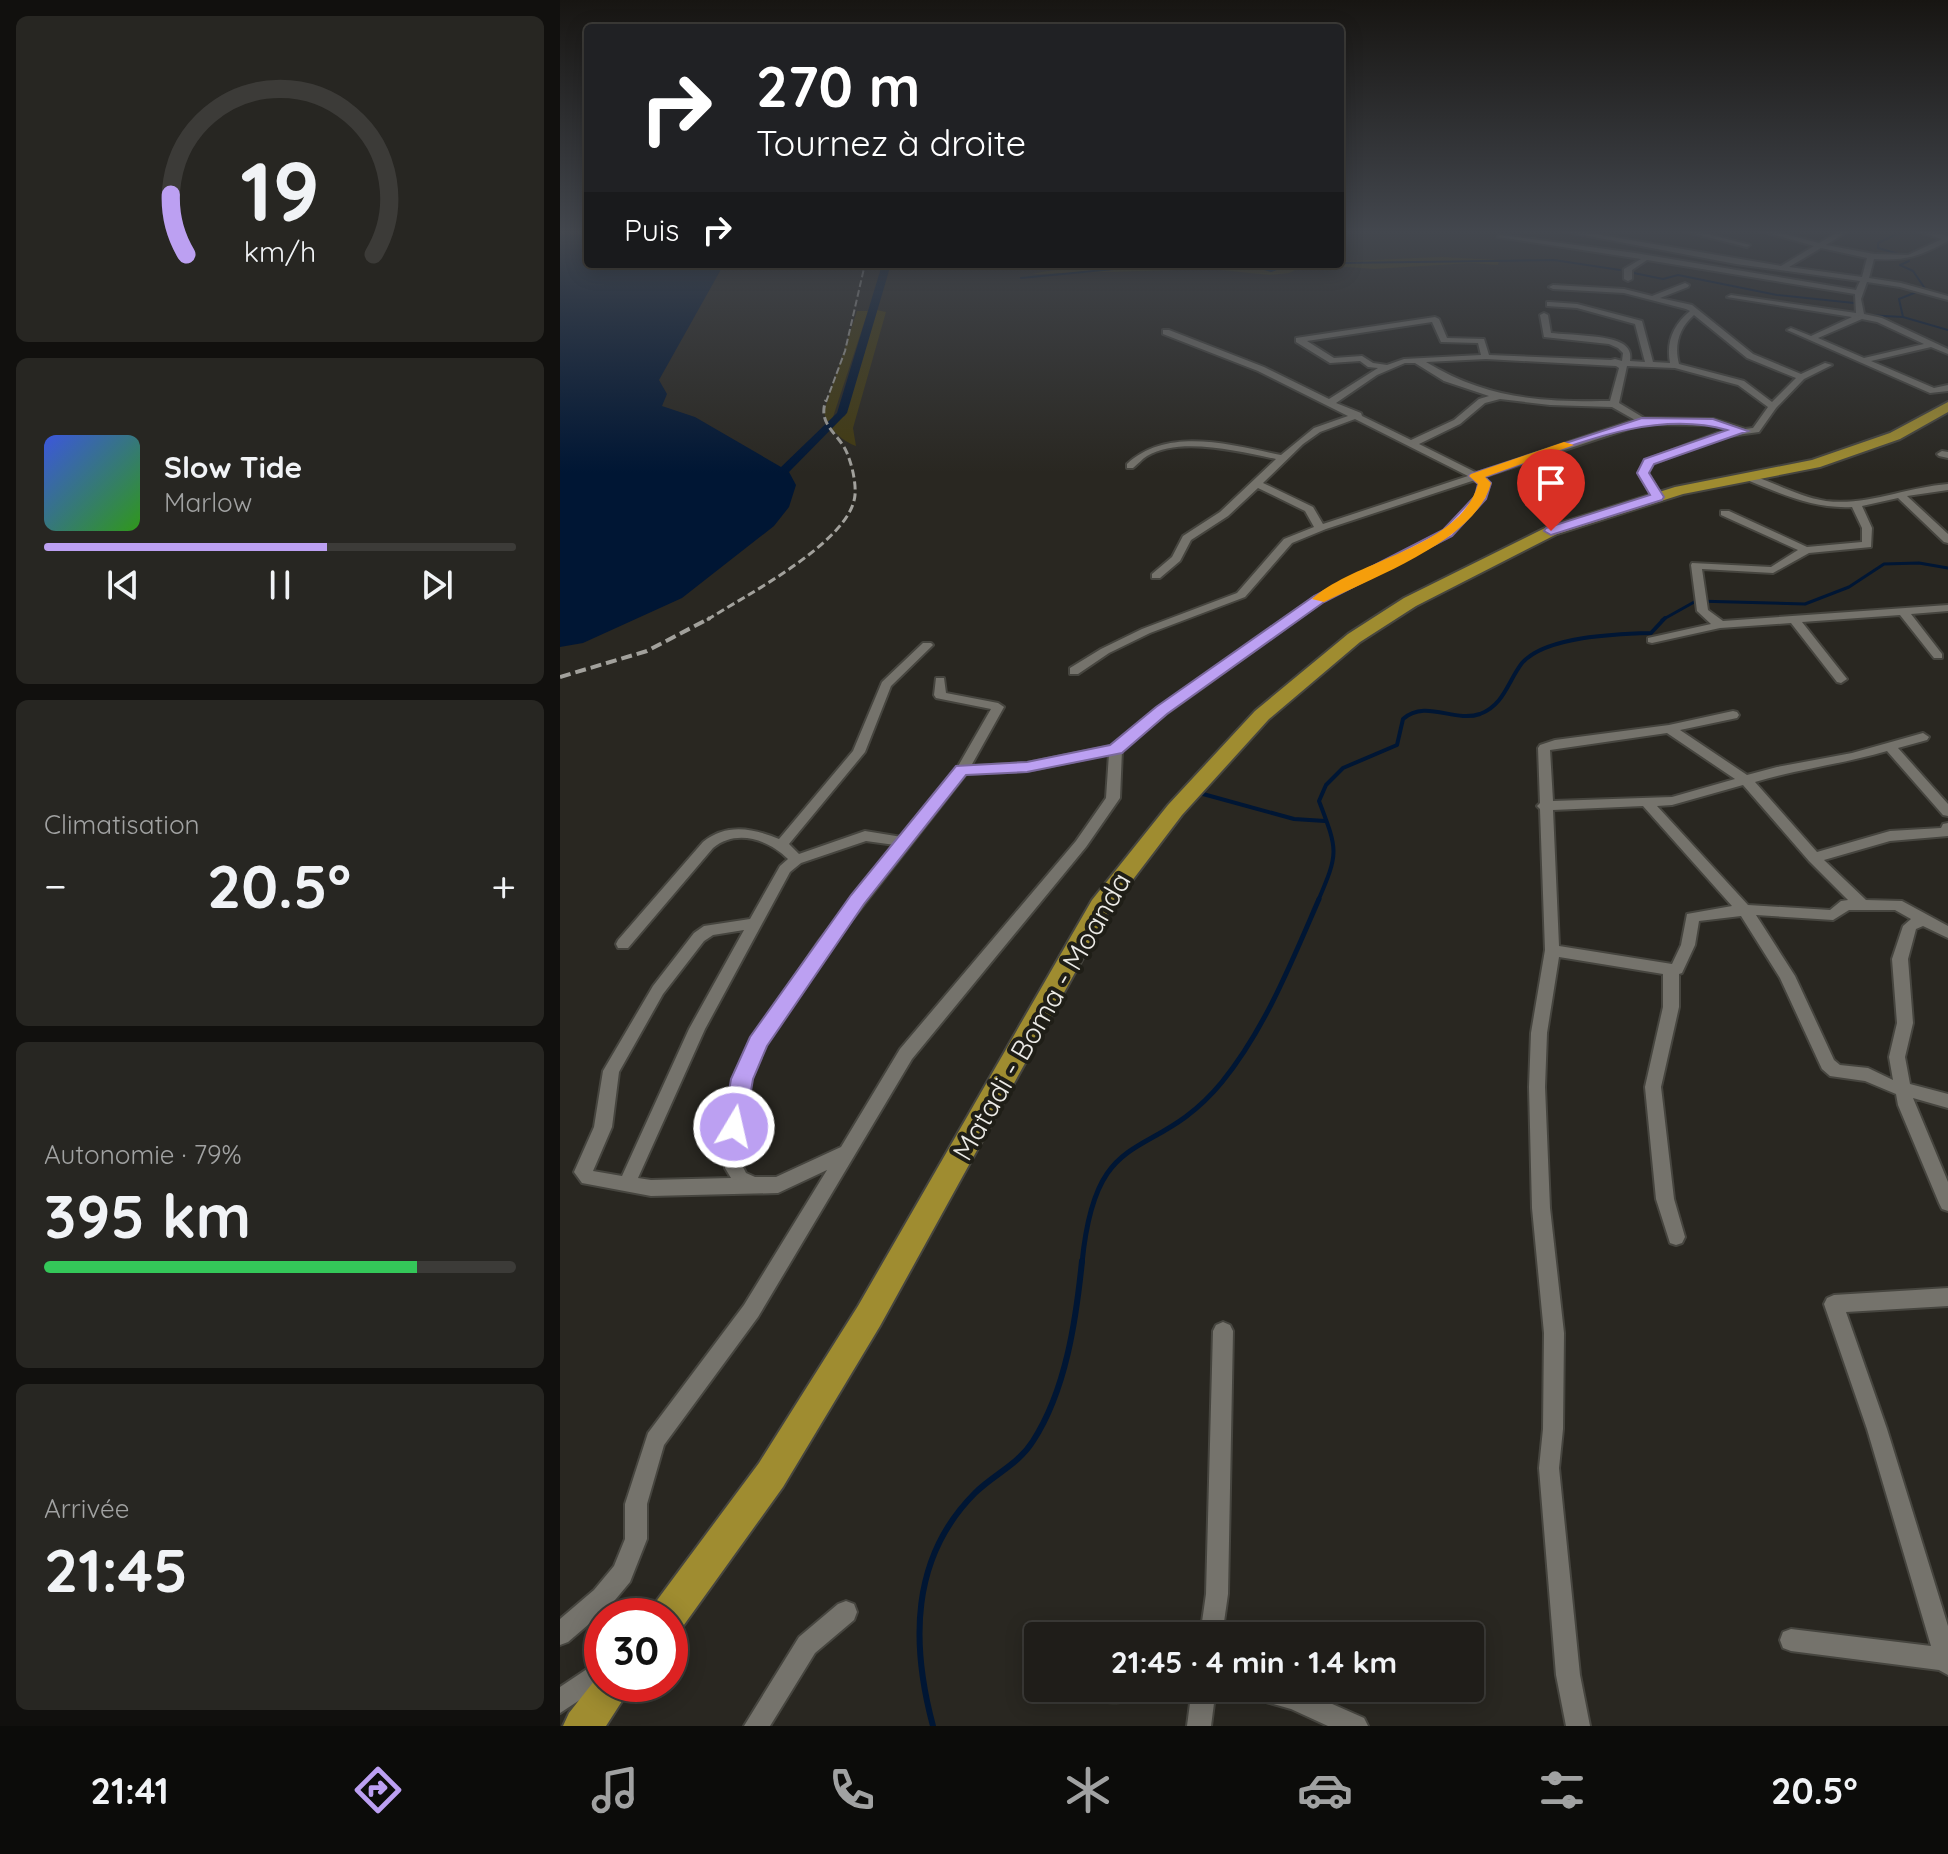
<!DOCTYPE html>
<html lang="fr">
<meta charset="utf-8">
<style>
:root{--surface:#1f1d19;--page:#272622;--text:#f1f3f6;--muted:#a1a2a2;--line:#3c3b38;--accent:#bca0f2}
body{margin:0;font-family:Quicksand,sans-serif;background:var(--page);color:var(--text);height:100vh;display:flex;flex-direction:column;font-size:30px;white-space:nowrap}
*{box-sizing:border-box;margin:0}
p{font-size:26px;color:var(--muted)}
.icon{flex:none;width:44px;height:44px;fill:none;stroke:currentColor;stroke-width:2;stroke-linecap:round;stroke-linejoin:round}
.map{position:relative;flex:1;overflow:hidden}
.details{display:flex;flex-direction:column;gap:16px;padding:16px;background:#11100e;width:560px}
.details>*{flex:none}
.top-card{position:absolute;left:24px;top:24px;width:760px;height:244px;border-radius:8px;box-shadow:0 4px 20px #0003,0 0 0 2px var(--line);background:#202124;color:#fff;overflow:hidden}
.speed{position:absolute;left:24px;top:1598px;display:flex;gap:16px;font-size:40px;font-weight:700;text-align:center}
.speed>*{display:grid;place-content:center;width:104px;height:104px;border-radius:50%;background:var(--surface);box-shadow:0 4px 20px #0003,0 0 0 2px var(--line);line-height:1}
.speed .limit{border:12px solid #d22;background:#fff;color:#111}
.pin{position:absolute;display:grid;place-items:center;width:68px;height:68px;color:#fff;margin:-82px -34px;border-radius:50% 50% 50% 0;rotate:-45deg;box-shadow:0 0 8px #0007}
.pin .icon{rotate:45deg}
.me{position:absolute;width:88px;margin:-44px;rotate:9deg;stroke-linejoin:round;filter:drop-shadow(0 0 6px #0008)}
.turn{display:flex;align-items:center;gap:28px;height:168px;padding:0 40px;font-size:36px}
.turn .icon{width:104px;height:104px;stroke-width:2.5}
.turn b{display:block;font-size:56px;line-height:68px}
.then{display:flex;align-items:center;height:76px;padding:0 40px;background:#0003;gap:16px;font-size:30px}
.big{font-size:60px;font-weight:700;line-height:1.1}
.details .widget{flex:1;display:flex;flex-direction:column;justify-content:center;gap:12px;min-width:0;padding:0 28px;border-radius:12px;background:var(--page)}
.details .dial{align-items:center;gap:0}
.dial svg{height:208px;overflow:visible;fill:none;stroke:var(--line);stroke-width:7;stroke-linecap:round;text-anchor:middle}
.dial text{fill:var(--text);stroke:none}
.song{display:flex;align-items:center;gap:24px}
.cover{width:96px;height:96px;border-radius:12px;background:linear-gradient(135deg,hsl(230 70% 55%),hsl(110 70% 35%))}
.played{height:8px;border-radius:4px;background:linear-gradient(90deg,var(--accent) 60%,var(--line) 60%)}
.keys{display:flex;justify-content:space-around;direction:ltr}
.heat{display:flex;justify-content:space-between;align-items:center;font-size:44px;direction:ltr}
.charge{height:12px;border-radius:6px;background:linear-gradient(90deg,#34c759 79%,var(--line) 0)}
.trip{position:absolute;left:464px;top:1622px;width:460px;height:80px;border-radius:8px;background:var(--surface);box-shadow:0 4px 20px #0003,0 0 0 2px var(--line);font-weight:700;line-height:80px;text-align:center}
.menu{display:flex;height:128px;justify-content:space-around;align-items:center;background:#0c0c0a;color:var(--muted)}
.menu .icon{width:56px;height:56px}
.menu .on{color:var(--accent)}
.menu b{font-size:36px;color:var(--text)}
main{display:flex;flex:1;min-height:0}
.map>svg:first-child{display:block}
.green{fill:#423a10}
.water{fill:#001634}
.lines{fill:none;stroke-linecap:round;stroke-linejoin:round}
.stream-far4{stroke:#001634;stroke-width:2}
.stream-far3{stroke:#001634;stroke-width:3}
.stream-far2{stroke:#001634;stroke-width:4}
.stream-far1{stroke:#001634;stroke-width:5}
.stream{stroke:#001634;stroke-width:6}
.minor-casing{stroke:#46453f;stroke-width:4}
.highway-casing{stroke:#46453f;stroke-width:4}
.minor{fill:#75736c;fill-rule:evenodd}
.highway{fill:#9f8c30;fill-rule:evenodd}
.rail-far2{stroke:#a2a19c;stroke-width:2;stroke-dasharray:7 3;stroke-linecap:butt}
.rail-far1{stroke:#a2a19c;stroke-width:3;stroke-dasharray:8 4;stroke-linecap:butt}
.rail{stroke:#a2a19c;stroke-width:4;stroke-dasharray:11 5;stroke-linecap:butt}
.route{fill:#bca0f2;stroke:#7a689d;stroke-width:2}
.slow{fill:#f59e0b}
.labels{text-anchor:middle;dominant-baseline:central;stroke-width:8;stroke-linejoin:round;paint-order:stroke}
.street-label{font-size:28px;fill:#ecebe7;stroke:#1f1e17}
</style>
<main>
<section class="details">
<div class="widget dial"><svg viewBox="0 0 100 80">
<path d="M14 69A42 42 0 1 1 86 69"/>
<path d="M14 69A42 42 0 0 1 8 46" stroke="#bca0f2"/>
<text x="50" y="56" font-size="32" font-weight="700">19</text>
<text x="50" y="72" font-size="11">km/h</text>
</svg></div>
<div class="widget">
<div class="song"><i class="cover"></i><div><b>Slow Tide</b><p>Marlow</p></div></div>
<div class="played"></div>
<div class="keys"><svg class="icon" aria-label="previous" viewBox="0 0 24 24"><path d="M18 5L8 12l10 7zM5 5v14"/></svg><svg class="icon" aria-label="pause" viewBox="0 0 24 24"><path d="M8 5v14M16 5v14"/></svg><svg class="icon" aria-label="next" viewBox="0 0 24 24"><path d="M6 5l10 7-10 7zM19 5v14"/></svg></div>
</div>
<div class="widget"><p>Climatisation</p>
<div class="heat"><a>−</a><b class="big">20.5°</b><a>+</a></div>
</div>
<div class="widget"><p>Autonomie · 79%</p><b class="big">395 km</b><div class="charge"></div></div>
<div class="widget"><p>Arrivée</p><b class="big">21:45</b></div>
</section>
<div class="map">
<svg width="1388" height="1726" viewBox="0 0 1388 1726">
<rect width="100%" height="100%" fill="#292721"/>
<g class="green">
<path d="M881 257 939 260 938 265 911 263 814 269 747 264 729 273 709 275 653 269 472 274C507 266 541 269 577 268 623 266 666 262 713 268L719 264Z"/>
<path d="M317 310 326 312 293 428 296 446C282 441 266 427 264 411L297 311H308L272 420 285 416Z"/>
</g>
<path class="water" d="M0 231H28V264H164L99 380 107 394 102 406 135 417 221 467 277 413 321 268 323 264H331L287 413 229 472 236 485 229 507 214 526 122 598 23 643 0 647Z"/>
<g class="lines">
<g class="stream-far4">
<path d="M1342 255 1318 248V243L1343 231"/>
<path d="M1349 261 1340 265 1353 271 1366 290"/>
<path d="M780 263 994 260 1060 270"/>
<path d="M621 264H676"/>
<path d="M688 264 711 271 730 264"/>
<path d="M1069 272 1103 279 1118 275 1217 295 1294 303"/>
<path d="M461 278 606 264"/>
<path d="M1359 291 1339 299 1343 317 1388 330"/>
<path d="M1301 310 1306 315 1343 317"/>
</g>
<path class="stream-far3" d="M1102 620 1136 601 1245 604 1289 587 1324 564 1359 563 1388 568"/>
<g class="stream-far2">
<path d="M643 794 734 819 765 821"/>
<path d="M758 901C779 852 778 851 759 801L766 785 783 768 837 745 843 719C866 699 894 723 920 714 944 705 948 681 962 663 986 636 1057 634 1091 633L1105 618"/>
</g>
<path class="stream-far1" d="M522 1263C536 1119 593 1166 662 1082 705 1029 732 961 759 899"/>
<path class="stream" d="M373 1726C351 1644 350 1558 415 1493 434 1474 458 1465 473 1441 506 1390 516 1320 522 1261"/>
<defs>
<g id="minor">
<path d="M1002 231H1018L1221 266 1254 246 1201 231H1213L1259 243 1280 231H1288L1266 245 1314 254 1348 255 1382 239 1357 231H1369L1388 236V241C1360 256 1347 261 1314 259L1309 278 1341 283 1388 296V300L1340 287 1307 282 1301 299 1304 314 1322 318 1388 349V354L1371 347 1311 361 1374 388 1388 385V391L1370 393 1227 330 1231 328 1251 336 1292 317 1167 297 1171 295 1296 313 1295 294 1087 260 1072 270V279L1068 281 1064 279V269L1081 259 938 237 941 235 1075 253 1296 290 1300 281 1176 264ZM1261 248 1307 258 1302 277 1229 267ZM1302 319 1317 322 1364 344 1304 358 1258 338Z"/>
<path d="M1123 231H1136L1190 245 1187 247Z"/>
<path d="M338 264H346L341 267Z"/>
<path d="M1125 283 1129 285 1128 287 1100 298 1132 305 1193 354 1241 374 1265 363 1272 365 1244 379 1216 408 1199 432 1162 437 1093 464 1088 473 1102 497 1100 499H1094L1078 473 1086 460 1157 433 1172 431 1152 425 1083 424 923 477 930 483 924 499 892 535 763 601 606 714 562 750 560 798 526 847 352 1059 198 1317 104 1445 87 1504V1539L70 1582 50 1606 8 1642 0 1645V1619L34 1590 54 1566 65 1539V1504L88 1433 184 1305 267 1170 218 1193 91 1196 22 1183 14 1172 34 1127 43 1071 93 986 134 933 144 926 190 919 220 866 228 859C208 839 176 829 153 848L68 948H58L56 944 58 940 143 842C166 823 193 828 219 839L293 751 322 682 363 643H371L373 645 331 686 305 752 229 844 239 854 305 831 342 837 397 768 431 709 376 698 374 695 376 678H384L386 693 438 703 444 707 411 766 467 763 552 746 598 708 755 597 884 531 916 497 920 484 915 480 766 529 732 543 685 597 590 633 549 653 518 674H510V668L541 649 582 629 677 593 724 539 754 527 745 511 698 488 668 516 631 540 620 561 600 578H592V574L612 557 623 536 660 512 716 459C680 452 621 436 587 456 582 459 578 464 573 468H567V464C608 426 671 445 721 455L754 428 788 416 698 371 603 334V330H609L704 367 769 399 818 368 808 367 800 361 770 363 736 342V338L875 317 879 319 887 338 924 339 929 355 1051 360 1055 359 1062 361 1063 353 1058 348 1049 344 984 337 980 315 984 313 988 315 991 333C1009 335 1049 335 1063 344 1070 349 1071 354 1070 361L1085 362 1075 324 1017 308 987 306V302H990L1017 304 1082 321 1093 362 1110 363C1106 342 1113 325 1130 311L1126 309 1064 293 993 289 989 287 993 285 1064 289 1092 296ZM1134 315 1187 358 1236 378 1212 402 1184 381 1119 364C1114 345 1119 328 1134 315ZM872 322 881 342 918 343 921 355 844 359 827 365 813 363 802 356 774 358 747 341ZM926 359 1056 366 1059 368 1050 401C981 402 927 399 866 362ZM845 363H855L884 381 929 396 919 399 894 420 851 440 802 416 801 413 776 403 817 375ZM1067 366 1115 368 1178 385 1208 407 1193 428 1185 429 1153 419 1084 418 1059 403ZM940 399 990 405 1052 407 1075 420 917 473 859 444 900 424 925 403ZM795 419 908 476 763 524 753 507 703 483 743 444 760 432ZM549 754 546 798 516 841 340 1049 281 1147 216 1177H195L186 1173 183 1167V1127L190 1079 205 1045 269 949 406 774 467 771ZM306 841 335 845 259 941 190 1042 174 1079 165 1127V1168L171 1178 91 1180 78 1178 145 1029 230 872 241 863ZM184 930 129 1029 62 1176 33 1171 52 1127 59 1072 103 994 144 941 153 935Z"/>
<path d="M1382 451 1388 452V458L1379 456 1377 454Z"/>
<path d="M1190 475C1216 483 1239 497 1266 501 1307 506 1347 487 1388 484V490L1347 496 1388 534V543L1384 542 1338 498 1302 506 1312 528 1311 547 1249 553 1213 573 1142 569 1148 610 1163 621 1388 605V611L1351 614 1382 654V658H1374L1340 615 1242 622 1287 679 1281 683 1277 682 1231 623 1160 628 1092 643 1088 642V638L1151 624 1137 611 1131 565 1132 563 1211 567 1238 550 1161 515V511H1169L1247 547 1302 542V528L1292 507C1254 509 1221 494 1187 480L1185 478Z"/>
<path d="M1173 711 1177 712 1179 715 1177 718 1120 730 1187 775 1217 767 1292 753 1363 733 1369 737 1367 740 1338 748 1388 804V816L1383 815 1327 751C1283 764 1238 769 1195 782L1257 852 1330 831 1381 828 1383 824 1388 823V836L1330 841 1264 860 1306 900 1342 901 1388 926V938L1363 926 1356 929 1348 959 1353 1023 1345 1057 1350 1084 1388 1094V1108L1353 1098 1388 1182V1211L1382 1209 1379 1203 1338 1105 1336 1094 1305 1081 1270 1076 1262 1069 1220 978 1181 916 1139 921 1135 945 1122 973 1119 974V1007L1101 1087 1114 1199 1125 1237 1122 1243 1116 1245 1110 1243 1096 1199 1085 1087 1103 1007V974L999 957 987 1033 985 1087 990 1208 1004 1333 1003 1429 999 1468 1020 1675 1030 1726H1006L996 1675 979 1468 983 1429 984 1333 972 1208 969 1087 971 1033 985 950 980 809 977 806 980 803 978 748 980 745 995 740 1109 725ZM1107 733 1175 779 1112 797 993 801 990 750ZM1183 785 1249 861 1288 900 1281 901 1270 910 1188 905 1097 806 1112 805ZM1083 806 1172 906 1127 914 1121 945 1112 964 999 946 993 810ZM1289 910H1335L1351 919 1343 926 1332 959 1337 1023 1329 1057 1333 1080 1308 1068 1280 1065 1274 1060 1235 976 1196 915 1273 920Z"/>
<path d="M1388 1288V1306L1286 1312 1327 1429 1388 1626V1675L1379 1670 1231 1651 1223 1648 1220 1640 1223 1632 1231 1629 1371 1646 1307 1429 1264 1304 1267 1298 1274 1295Z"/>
<path d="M663 1322 670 1325 673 1331 668 1594 662 1636H640L646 1594 653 1331 656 1325Z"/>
<path d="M286 1601 294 1604 297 1612 294 1620 255 1653 210 1726H184L239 1637 278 1604Z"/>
<path d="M42 1659 44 1684 0 1713V1687Z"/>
<path d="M532 1688H590L586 1696C572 1702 548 1705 534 1699L530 1691Z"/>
<path d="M632 1688H656L651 1726H627Z"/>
<path d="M681 1688H736L804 1718 808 1726H768L731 1709 685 1696Z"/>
</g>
<g id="highway">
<path d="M1388 402V412L1340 439 1260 467 1123 494 997 534 856 606 800 642 709 719 622 815 549 911 320 1326 223 1487 121 1629 110 1633V1616H90L95 1603 199 1463 298 1306 532 900 608 805 695 711 788 634 844 598 985 528 1115 487 1252 460 1330 433Z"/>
<path d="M42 1671V1684H73L46 1726H3L9 1713Z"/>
</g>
</defs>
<use href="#minor" class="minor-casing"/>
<use href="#highway" class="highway-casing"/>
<use href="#minor" class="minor"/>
<use href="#highway" class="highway"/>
<path class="rail-far2" d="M266 402 285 351 305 264"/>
<path class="rail-far1" d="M147 620C184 596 291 542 295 495 296 482 292 465 287 453 278 432 257 425 266 400"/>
<path class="rail" d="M0 677 87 651 150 618"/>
</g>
<linearGradient id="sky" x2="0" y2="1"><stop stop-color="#171512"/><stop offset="0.49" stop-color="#43474e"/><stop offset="1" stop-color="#43474e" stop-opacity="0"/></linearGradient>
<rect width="1388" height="473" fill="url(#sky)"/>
<path class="route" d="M1082 418 1153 419 1188 431 1094 464 1089 473 1104 497 1102 500 991 535 984 531 986 528 1090 495 1077 473 1084 459 1167 430C1087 407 1000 452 925 477L931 483 926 499 892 536 764 602 607 714 562 753 467 772 406 775 304 904 207 1046 193 1079 185 1127 181 1134H166L163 1127 171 1079 190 1037 291 895 396 766 467 762 550 745 596 707 754 596 883 530 915 496 918 484 909 476 911 474Z"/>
<path class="slow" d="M1004 442 1014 445 925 477 931 483C917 540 813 577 764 602L752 599C794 560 901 548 918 484L909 476 911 474Z"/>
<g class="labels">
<g class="street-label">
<text transform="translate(481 1016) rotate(-60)">Matadi - Boma - Moanda</text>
</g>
</g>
</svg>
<div class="speed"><div class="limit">30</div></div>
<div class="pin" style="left:991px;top:531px;background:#d93025"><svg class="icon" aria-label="arrive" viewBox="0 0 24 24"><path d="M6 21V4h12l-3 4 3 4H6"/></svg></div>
<svg class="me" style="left:174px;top:1127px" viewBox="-20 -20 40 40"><circle r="17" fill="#bca0f2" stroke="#fff" stroke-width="3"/><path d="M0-11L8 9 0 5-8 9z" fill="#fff"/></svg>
<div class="trip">21:45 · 4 min · 1.4 km</div>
<div class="top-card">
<div class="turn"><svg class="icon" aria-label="right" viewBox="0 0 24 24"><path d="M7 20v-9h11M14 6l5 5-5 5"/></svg><div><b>270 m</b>Tournez à droite</div></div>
<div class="then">Puis<svg class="icon" aria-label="right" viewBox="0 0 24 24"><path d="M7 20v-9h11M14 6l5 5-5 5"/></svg></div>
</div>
</div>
</main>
<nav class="menu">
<b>21:41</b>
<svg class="icon on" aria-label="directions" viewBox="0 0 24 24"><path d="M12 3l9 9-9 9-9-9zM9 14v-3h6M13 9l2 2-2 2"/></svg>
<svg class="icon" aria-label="music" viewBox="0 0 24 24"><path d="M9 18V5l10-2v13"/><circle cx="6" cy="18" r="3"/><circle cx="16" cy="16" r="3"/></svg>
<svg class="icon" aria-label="phone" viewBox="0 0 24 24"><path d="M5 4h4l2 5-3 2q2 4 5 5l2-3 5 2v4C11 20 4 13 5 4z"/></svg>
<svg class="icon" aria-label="climate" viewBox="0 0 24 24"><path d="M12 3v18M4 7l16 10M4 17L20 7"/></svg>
<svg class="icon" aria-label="car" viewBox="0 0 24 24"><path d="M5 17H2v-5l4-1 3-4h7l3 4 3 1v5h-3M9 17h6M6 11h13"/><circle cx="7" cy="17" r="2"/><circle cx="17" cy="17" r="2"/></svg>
<svg class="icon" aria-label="filters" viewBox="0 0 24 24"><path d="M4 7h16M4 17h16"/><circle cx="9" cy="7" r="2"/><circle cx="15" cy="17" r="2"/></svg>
<b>20.5°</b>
</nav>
